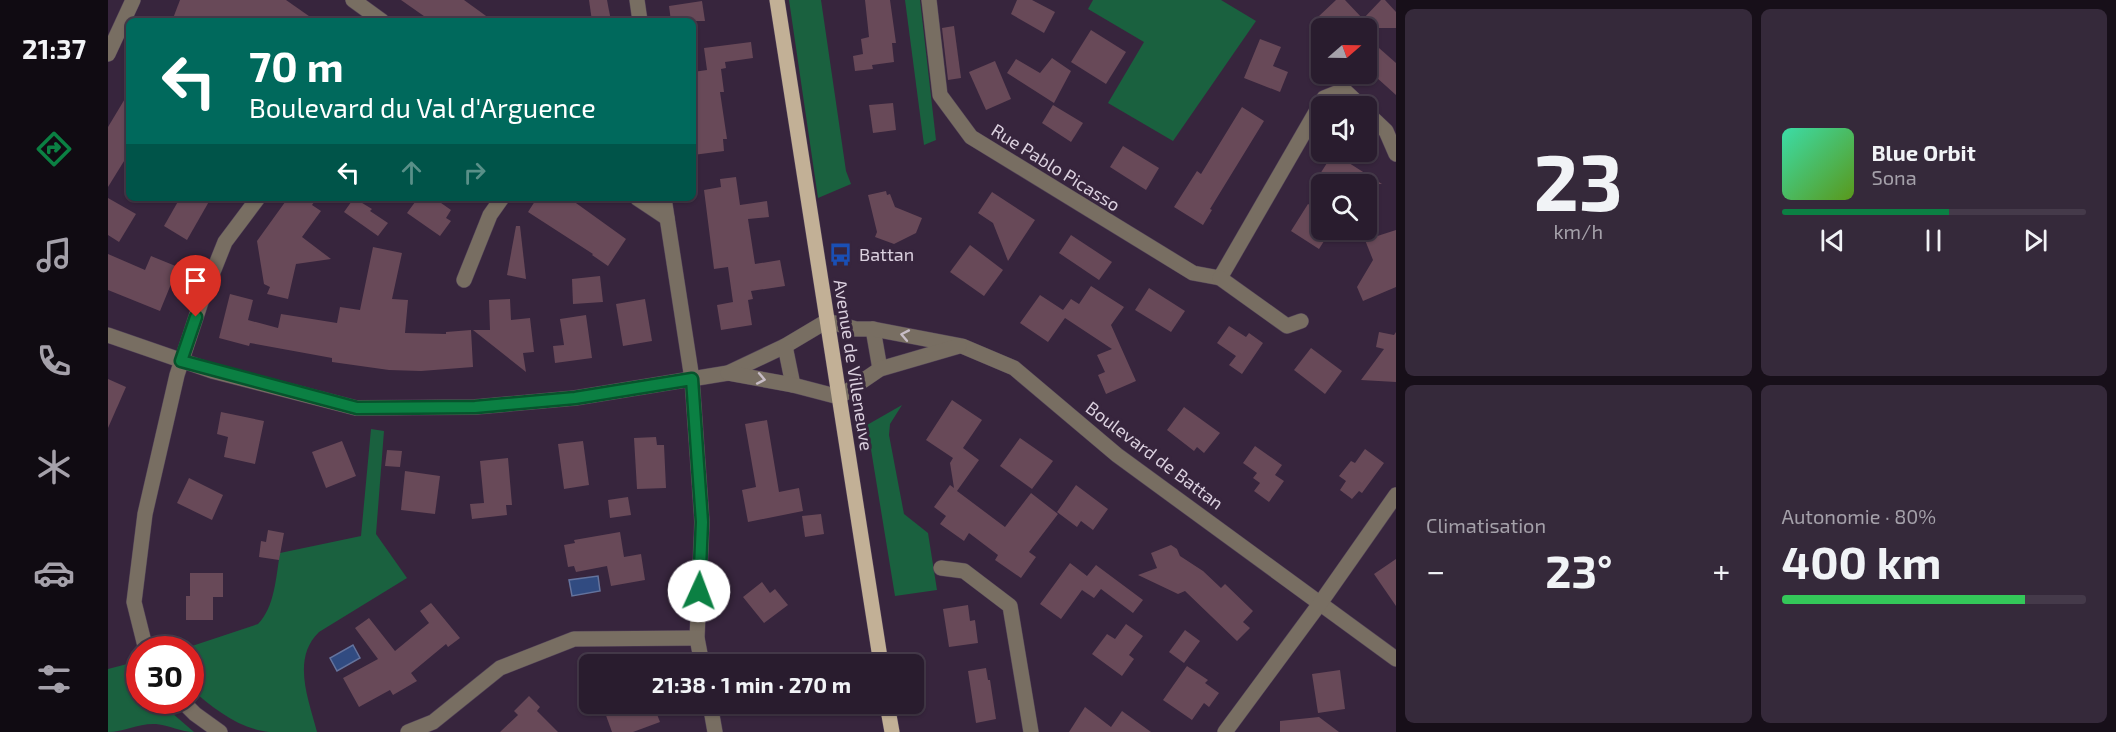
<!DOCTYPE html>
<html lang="fr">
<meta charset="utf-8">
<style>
:root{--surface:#291c2e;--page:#35293a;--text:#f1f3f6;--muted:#a5a1aa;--line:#453a4a;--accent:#0b8043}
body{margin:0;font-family:"Exo 2",sans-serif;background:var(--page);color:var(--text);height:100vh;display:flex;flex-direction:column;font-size:22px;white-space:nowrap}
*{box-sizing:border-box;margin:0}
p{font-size:20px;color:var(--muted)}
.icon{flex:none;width:33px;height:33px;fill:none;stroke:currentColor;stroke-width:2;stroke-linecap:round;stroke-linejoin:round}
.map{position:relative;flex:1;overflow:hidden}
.details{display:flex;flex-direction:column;gap:9px;padding:9px;background:#170f19;width:720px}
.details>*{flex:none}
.hud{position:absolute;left:18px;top:18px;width:570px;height:183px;border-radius:9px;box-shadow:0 2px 4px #0004,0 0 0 2px var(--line);background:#00695c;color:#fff;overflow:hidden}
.needle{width:39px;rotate:70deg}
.fabs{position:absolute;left:1203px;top:18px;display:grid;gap:12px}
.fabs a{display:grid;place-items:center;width:66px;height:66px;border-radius:9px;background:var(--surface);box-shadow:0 2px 4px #0004,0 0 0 2px var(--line);font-size:30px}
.speed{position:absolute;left:18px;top:636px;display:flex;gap:12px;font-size:30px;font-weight:700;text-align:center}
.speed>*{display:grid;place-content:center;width:78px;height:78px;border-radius:50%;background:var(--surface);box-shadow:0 2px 4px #0004,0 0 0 2px var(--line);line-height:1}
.speed .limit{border:9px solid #d22;background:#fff;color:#111}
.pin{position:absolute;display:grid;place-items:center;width:51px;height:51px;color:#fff;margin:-62px -26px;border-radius:50% 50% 50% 0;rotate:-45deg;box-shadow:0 0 6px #0007}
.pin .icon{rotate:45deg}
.me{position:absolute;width:66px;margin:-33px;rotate:2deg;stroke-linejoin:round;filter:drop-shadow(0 0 4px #0008)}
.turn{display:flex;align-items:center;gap:21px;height:126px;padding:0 24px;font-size:27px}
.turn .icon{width:78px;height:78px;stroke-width:2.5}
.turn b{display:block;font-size:42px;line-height:51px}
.lanes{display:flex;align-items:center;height:57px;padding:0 24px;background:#0003;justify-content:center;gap:30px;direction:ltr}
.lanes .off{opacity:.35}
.big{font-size:45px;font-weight:700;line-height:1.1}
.details .card{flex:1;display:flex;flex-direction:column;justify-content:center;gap:9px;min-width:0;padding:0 21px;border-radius:9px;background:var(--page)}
.details .dial{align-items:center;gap:0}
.dial b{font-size:78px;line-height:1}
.song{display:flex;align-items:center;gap:18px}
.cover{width:72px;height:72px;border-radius:9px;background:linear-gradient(135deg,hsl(160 70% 55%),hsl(90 70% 35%))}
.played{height:6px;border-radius:3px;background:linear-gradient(90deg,var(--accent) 55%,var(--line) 55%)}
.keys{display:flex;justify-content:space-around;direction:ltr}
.heat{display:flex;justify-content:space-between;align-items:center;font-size:33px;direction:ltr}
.charge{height:9px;border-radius:4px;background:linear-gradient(90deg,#34c759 80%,var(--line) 0)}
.details .tiles{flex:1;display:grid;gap:9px;grid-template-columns:repeat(2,1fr)}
.trip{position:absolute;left:471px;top:654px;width:345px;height:60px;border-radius:9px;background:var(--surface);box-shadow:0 2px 4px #0004,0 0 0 2px var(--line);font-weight:700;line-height:60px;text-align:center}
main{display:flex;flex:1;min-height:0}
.tabs{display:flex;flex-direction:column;width:108px;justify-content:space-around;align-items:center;background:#100b12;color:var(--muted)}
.tabs .icon{width:42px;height:42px}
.tabs .current{color:var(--accent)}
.tabs b{font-size:27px;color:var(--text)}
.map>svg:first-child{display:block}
.green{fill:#1a613f}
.water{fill:#314b81;stroke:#64739d;stroke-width:1.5}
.building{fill:#684958}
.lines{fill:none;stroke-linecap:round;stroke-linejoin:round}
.minor-casing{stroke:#514057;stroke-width:16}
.major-casing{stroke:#514057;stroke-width:16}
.minor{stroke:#786e62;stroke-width:15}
.major{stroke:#c2b096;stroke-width:15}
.oneway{stroke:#c7bcc6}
.route-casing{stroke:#07532c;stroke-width:15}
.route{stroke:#0b8043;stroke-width:10}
.labels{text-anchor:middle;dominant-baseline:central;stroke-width:6;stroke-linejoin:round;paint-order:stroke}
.street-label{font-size:18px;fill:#dbd0df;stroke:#37253d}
.poi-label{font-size:18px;fill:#dbd0df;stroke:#37253d;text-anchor:start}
</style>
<main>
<nav class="tabs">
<b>21:37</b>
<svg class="icon current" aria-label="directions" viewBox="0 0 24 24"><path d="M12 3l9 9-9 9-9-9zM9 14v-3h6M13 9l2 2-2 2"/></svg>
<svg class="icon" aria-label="music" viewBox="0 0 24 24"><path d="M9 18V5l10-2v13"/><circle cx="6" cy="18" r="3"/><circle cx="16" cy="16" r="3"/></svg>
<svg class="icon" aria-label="phone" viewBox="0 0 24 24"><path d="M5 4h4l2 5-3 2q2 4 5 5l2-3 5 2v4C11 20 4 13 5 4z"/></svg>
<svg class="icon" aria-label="climate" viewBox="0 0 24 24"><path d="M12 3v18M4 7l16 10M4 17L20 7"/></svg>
<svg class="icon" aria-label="car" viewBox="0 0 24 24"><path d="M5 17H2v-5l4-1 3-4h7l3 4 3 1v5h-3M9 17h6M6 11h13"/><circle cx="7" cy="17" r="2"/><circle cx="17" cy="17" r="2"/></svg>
<svg class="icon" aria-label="filters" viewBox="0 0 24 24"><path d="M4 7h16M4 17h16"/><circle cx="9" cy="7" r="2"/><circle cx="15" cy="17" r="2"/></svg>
</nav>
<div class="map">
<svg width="1288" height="732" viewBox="0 0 1288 732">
<rect width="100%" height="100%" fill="#37253d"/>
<g class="green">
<path d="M681 0H713L738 171 743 184 710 198Z"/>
<path d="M797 0H812L828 140 816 145Z"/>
<path d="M985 0H1113L1148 21 1065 141 1000 103 1036 42 980 9Z"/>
<path d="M794 405 782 424 781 435 796 514 820 533 829 590 787 596 759 425Z"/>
<path d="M263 429 276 431 268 534 299 578 211 632C183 659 201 700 209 732 194 732 177 732 161 732 131 729 105 708 83 689L82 650H72L150 624C167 607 168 576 172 553L253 536Z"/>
<path d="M23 663 31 677 32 700 50 701 86 732C73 732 61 725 48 724 31 723 16 732 0 732V669Z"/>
</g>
<g class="water">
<path d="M490 576 492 591 464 596 461 580Z"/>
<path d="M245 645 252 658 229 671 222 658Z"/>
</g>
<g class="building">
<path d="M72 0H178L208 21H64Z"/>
<path d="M293 0H356L385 21H323Z"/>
<path d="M481 0H499L503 21H484Z"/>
<path d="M757 0H782L788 43H784L786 62 764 65 765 69 747 71 745 56 755 54 753 39 761 37Z"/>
<path d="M909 0H924L947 12 936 33 903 14Z"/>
<path d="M1228 0H1237L1255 19 1273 0H1277L1288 12V28H1222L1210 17Z"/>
<path d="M594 1 597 21H563L561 6Z"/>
<path d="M846 26 853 78 840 80 834 28Z"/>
<path d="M983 30 1018 52 998 84 963 62Z"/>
<path d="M1152 39 1173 47 1165 66 1180 72 1172 92 1136 78Z"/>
<path d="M643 42 645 58 617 62 618 68 613 69 616 92H612L619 139H615L616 151 585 155V72L599 70 596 48Z"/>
<path d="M1271 48 1288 63V95L1258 68V62Z"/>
<path d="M944 58 963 71 946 103 899 73 908 59 932 73Z"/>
<path d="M887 61 903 99 878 110 861 72Z"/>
<path d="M21 92V153L0 187V127Z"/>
<path d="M785 103 788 130 765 133 761 105Z"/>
<path d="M945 105 975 123 963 142 934 123Z"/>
<path d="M1134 107 1156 121 1102 209 1104 210 1095 225 1066 207 1089 171 1093 174Z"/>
<path d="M1015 146 1051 168 1038 190 1002 167Z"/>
<path d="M1226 152 1241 163 1274 184H1228L1212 174Z"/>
<path d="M628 177 632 205 659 201 661 217 640 219 647 264 672 260 677 286 643 291 645 299 640 300 644 325 613 330 609 305 625 302 620 267 606 269 596 190 613 187 612 179Z"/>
<path d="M778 191 779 195 782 194 787 207 814 218 808 233 786 244 767 237 769 232 760 195Z"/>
<path d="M884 192 927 220 900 261 885 223 870 213Z"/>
<path d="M0 198 28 214 11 242 0 235Z"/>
<path d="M72 198H103L79 240 56 226Z"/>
<path d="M180 198H209L204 205 213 211 194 237 223 259 188 264 180 299 159 294 162 287 156 284 149 241Z"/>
<path d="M246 198 264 209 262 211 280 223 270 236 236 212Z"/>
<path d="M310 198H326L343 210 338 218 343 221 332 236 299 213Z"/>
<path d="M429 198H461L518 239 500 266 484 255 485 254 420 212Z"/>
<path d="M1200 204 1214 212V230H1223L1211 249 1183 231Z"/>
<path d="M408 226H412L418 279 399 275Z"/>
<path d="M1288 230V287L1255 301 1249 287 1265 260 1257 240Z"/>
<path d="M963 235 1004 262 991 280 951 253Z"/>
<path d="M862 245 895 270 876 296 842 272Z"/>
<path d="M265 247 294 253 284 299 300 300 297 333 338 334V332L363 330 365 367 313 371 281 370 224 362V358L142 343 141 346 111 338 122 294 145 300 140 320 170 328 173 314 229 323 232 307 252 310Z"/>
<path d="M0 254 37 270 43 256 70 267 52 311 0 290Z"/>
<path d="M492 276 495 302 465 304 464 279Z"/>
<path d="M983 286 1016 307 1003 325 1028 381 998 394 990 375 997 372 989 355 1004 349 957 318 940 342 912 323 932 295 955 310 963 299 971 304Z"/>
<path d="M1041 288 1077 311 1063 332 1027 310Z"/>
<path d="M402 299 403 320 422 318 426 352 415 353 418 372 365 330H382L381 300Z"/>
<path d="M537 299 544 341 515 346 508 304Z"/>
<path d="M478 315 484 358 447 363 445 346 456 345 452 319Z"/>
<path d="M1121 326 1138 337 1141 333 1155 343 1134 374 1121 365 1128 356 1109 343Z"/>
<path d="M1271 332 1286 335 1288 332V382L1253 380 1276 349 1268 347Z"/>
<path d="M1203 348 1234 371 1217 394 1186 370Z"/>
<path d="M0 379 18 387 0 428Z"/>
<path d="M844 400 874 420 855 448 871 460 849 491 897 527 923 493 950 514 921 552 928 557 913 578 887 560 890 555 861 533 856 541 832 524 838 516 826 507 842 485 846 488 842 463 845 458 818 440Z"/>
<path d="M1076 407 1112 433 1096 453 1089 447 1086 451 1059 430Z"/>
<path d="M113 412 156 421 147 464 116 457 120 437 109 434Z"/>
<path d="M659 420 671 492 691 488 695 511 640 522 634 490 648 487 637 424Z"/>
<path d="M548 437 549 445H556L558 488 529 489 526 438Z"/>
<path d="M912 438 945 461 924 489 892 466Z"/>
<path d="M234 441 248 476 218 488 204 452Z"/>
<path d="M475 441 481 485 456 489 450 444Z"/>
<path d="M1147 446 1174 465 1167 475 1176 481 1161 502 1146 491 1152 483 1145 478 1149 473 1135 463Z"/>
<path d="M1257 449 1276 463 1254 493 1251 491 1244 499 1232 490 1238 481 1231 476 1243 461 1247 463Z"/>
<path d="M279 450 294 451 292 467 277 466Z"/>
<path d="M400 458 404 505H398L399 515 364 519 362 504 376 503 372 461Z"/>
<path d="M297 471 332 476 327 514 293 510Z"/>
<path d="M81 478 115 495 104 520 69 503Z"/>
<path d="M968 485 1000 509 985 530 973 521 969 527 949 512Z"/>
<path d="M520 497 523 515 502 518 500 500Z"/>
<path d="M713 514 716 534 697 537 694 516Z"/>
<path d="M160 530 176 533 171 560 151 557 153 541 158 542Z"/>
<path d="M512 532 516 557 533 554 537 580 503 586 499 566 468 572 466 566 460 567 456 545 467 543 466 540Z"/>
<path d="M1063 545 1069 549 1072 556 1095 571 1113 588 1117 584 1145 611 1135 622 1142 628 1129 641 1077 591 1070 594 1030 575 1049 568 1043 553Z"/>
<path d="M1288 559V606L1266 574Z"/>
<path d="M962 563 979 576 988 565 1035 600 1025 613 993 589 986 598 974 590 953 619 932 604Z"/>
<path d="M82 573H115V597H105V620H78V596H82Z"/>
<path d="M654 582 662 593 667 589 680 605 656 623 635 597Z"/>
<path d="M323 603 352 638 340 647 338 644 303 673 309 681 285 695 282 690 251 707 235 678 270 659 247 628 261 618 287 651 321 623 312 611Z"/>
<path d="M860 605 862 621 867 620 870 643 841 647 835 609Z"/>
<path d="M1018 624 1035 636 1021 655 1026 659 1014 676 984 654 999 634 1007 639Z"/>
<path d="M1077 630 1092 641 1076 663 1061 652Z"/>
<path d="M1079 666 1100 680 1097 683 1111 693 1101 707 1096 703 1084 720 1055 700Z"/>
<path d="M878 668 880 680H882L888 719 868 723 860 671Z"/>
<path d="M1232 670 1237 709 1210 713 1204 674Z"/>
<path d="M421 696 432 707 429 711 450 732H392L410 715 406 711Z"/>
<path d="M514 704H545L552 722 525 732H504L496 710Z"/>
<path d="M977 707 1003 727 1014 711 1043 732H961Z"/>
<path d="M1211 717 1231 732H1172V721Z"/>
</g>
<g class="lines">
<defs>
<g id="minor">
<path d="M245 0 274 21"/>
<path d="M529 0 532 21"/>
<path d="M821 0 832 95 863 137 1085 273 1112 278 1216 98 1236 90 1253 106"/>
<path d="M0 54 25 0"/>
<path d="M1258 112 1278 131 1288 154"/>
<path d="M529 198 559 218"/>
<path d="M556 198 584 379 594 522 589 638 594 664"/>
<path d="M1112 278 1179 326 1193 321"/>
<path d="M356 280 382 215 394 198"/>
<path d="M765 329 772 369"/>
<path d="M0 335 104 371 248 408 367 407 467 398 620 373 677 346 719 321 748 329H765L854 346 906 368 1009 455 1288 659"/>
<path d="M677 346 685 385"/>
<path d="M620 373 685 385 731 397 772 369 851 346"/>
<path d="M833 568 856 571 902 606 923 732"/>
<path d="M38 650 26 602 37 514 69 375 93 302 117 242 150 198"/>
<path d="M73 700 87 714 112 732"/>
<path d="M602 704 607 732"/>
<path d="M300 732 325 722 392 668 466 639 589 638"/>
<path d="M1117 732 1213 602 1288 495"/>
</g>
<g id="major">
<path d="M669 0 773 664"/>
<path d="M779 704 784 732"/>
</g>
</defs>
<use href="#minor" class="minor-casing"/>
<use href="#major" class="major-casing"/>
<use href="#minor" class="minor"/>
<use href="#major" class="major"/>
</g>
<defs><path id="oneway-chevron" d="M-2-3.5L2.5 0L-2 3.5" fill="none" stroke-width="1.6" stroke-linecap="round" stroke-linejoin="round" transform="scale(1.5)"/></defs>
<g class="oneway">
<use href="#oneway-chevron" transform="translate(797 335) rotate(-169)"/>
<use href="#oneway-chevron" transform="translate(653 379) rotate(11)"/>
</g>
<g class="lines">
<defs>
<path id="route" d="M88 317 73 361 249 408 367 407 467 398 584 379 594 522 591 591"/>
</defs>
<use href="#route" class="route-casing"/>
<use href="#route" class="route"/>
</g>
<defs>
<symbol id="bus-bare" viewBox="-9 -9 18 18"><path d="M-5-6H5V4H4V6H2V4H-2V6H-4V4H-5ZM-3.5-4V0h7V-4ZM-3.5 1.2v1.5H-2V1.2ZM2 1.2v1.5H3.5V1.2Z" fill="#1a4fb4" stroke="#37253d" stroke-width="2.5" paint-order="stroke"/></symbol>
</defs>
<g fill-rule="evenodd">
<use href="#bus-bare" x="716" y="238" width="33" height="33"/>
</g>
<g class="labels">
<g class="street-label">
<text transform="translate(948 167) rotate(32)">Rue Pablo Picasso</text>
<text transform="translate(746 365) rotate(81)">Avenue de Villeneuve</text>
<text transform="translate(1047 455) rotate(37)">Boulevard de Battan</text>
</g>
<g class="poi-label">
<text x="751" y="254">Battan</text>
</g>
</g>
</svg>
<div class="fabs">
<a><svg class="needle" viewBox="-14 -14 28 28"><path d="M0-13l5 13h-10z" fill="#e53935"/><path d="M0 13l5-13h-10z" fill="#a5a1aa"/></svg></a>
<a><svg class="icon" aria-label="sound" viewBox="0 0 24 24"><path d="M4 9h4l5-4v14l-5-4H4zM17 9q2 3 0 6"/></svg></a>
<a><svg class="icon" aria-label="search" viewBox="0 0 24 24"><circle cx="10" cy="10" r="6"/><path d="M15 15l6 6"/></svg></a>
</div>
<div class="speed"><div class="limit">30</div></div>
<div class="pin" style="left:88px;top:317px;background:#d93025"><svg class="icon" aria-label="arrive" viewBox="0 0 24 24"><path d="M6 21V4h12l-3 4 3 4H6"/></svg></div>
<svg class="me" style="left:591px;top:591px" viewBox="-20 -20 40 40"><circle r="19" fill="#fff"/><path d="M0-13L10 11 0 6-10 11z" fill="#0b8043"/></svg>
<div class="trip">21:38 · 1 min · 270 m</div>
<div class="hud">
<div class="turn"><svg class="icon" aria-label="left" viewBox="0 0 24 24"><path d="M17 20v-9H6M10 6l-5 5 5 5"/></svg><div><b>70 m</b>Boulevard du Val d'Arguence</div></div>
<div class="lanes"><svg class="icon" aria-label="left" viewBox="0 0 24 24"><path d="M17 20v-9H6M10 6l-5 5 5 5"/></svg><svg class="icon off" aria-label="ahead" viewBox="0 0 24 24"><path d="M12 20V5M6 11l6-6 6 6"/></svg><svg class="icon off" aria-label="right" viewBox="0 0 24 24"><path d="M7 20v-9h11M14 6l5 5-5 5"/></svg></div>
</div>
</div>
<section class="details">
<div class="tiles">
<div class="card dial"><b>23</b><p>km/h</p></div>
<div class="card">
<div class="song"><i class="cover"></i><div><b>Blue Orbit</b><p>Sona</p></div></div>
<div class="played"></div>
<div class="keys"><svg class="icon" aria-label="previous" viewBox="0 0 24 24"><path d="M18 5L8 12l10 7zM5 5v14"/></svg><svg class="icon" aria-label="pause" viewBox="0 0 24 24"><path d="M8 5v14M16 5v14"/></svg><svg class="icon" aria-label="next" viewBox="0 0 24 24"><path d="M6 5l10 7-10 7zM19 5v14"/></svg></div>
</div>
<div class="card"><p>Climatisation</p>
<div class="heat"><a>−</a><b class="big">23°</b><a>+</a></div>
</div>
<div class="card"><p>Autonomie · 80%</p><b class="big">400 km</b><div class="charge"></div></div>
</div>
</section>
</main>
